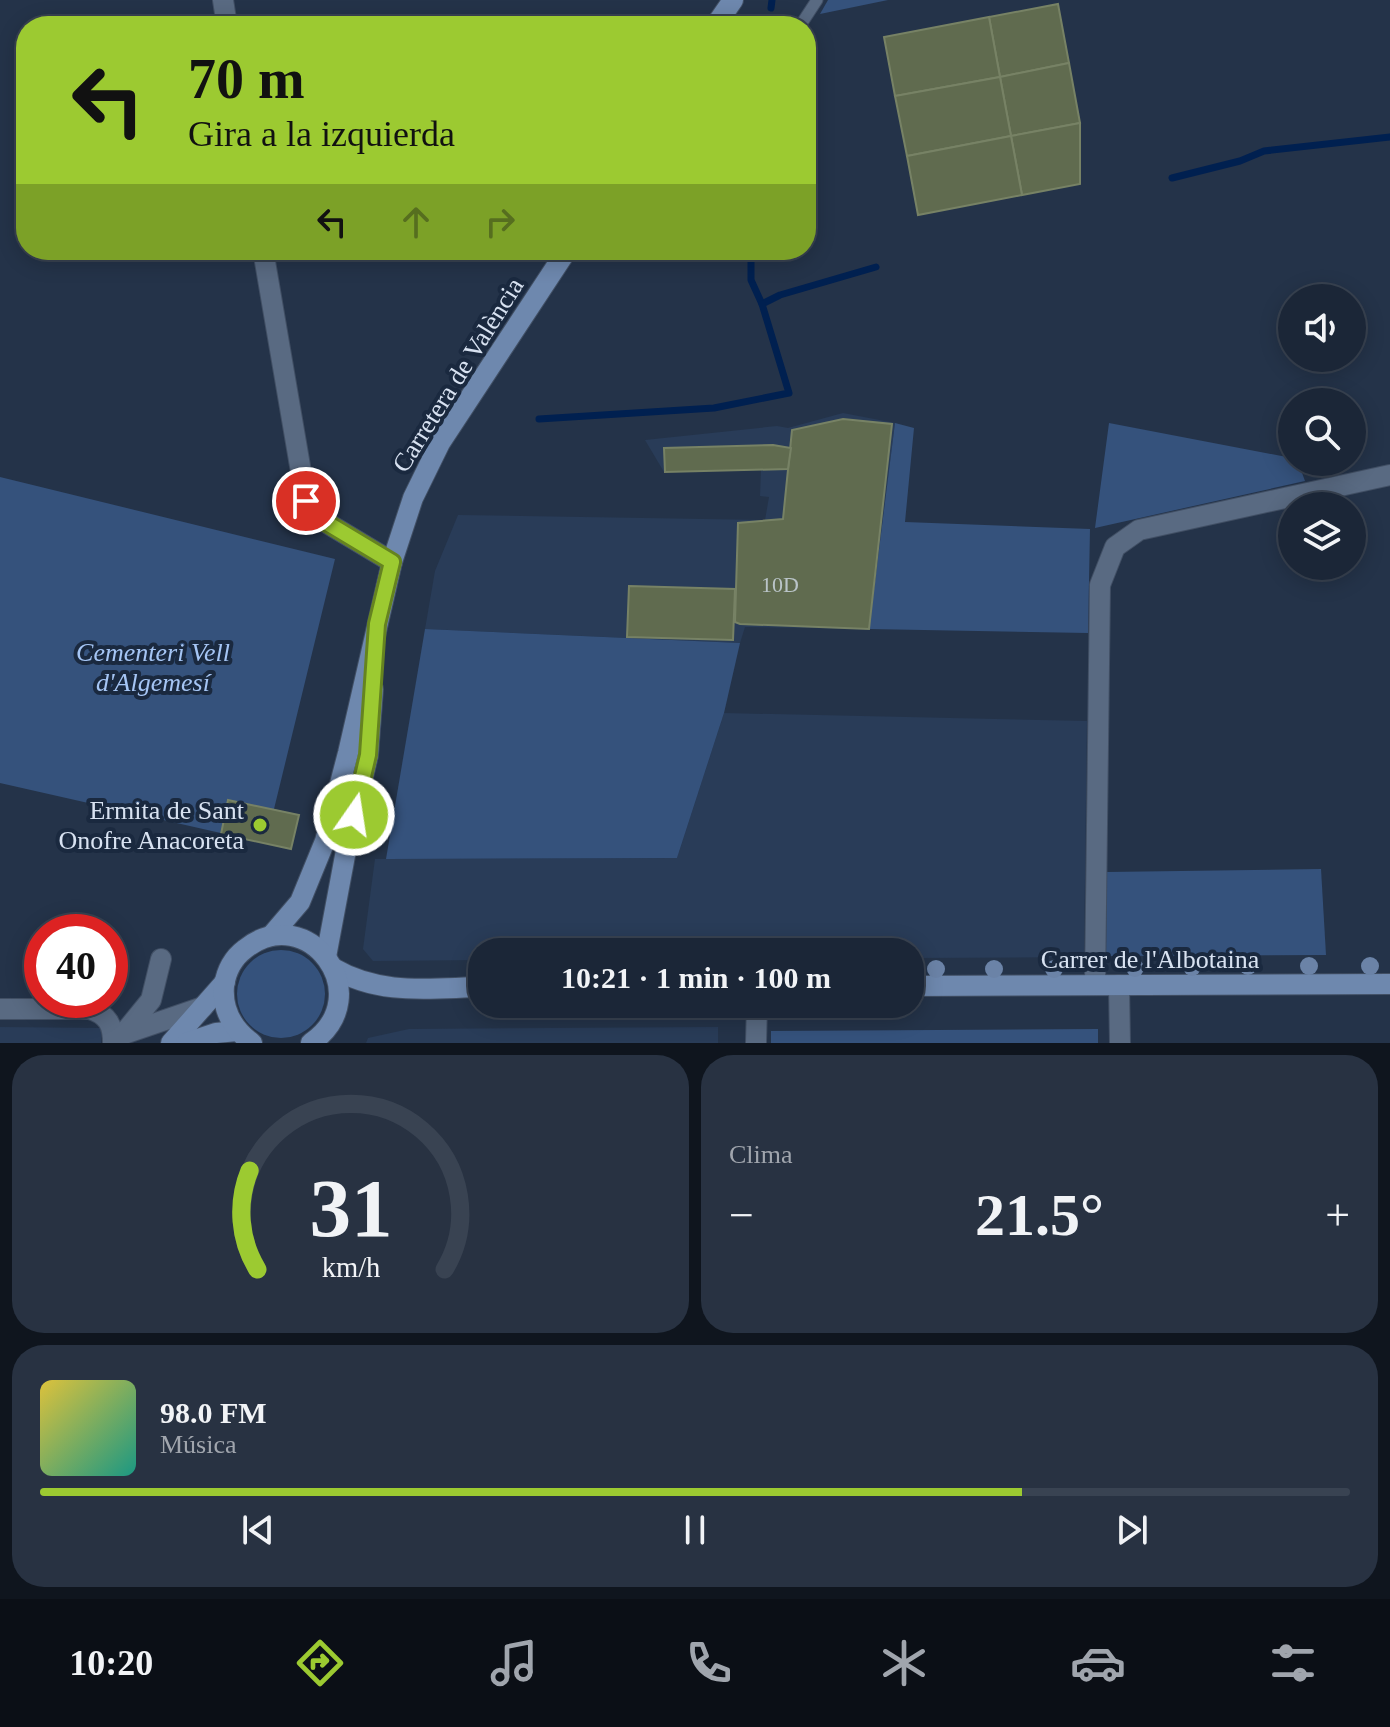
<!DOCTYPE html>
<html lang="es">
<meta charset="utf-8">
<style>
:root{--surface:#1b2637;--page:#283242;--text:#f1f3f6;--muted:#a0a5ad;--line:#394352;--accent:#9cca31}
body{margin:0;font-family:Georgia,serif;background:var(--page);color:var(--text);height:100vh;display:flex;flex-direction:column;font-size:30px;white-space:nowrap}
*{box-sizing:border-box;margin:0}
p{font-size:26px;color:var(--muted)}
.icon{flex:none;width:44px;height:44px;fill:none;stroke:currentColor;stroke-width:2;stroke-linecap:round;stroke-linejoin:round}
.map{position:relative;height:1043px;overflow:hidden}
.panel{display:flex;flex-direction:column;gap:12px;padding:12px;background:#0f151e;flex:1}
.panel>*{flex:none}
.guide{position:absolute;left:16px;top:16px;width:800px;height:244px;border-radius:32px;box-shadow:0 4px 20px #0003,0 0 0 2px var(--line);background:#9cca31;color:#111;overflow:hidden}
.fabs{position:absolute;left:1278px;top:284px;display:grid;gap:16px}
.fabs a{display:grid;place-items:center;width:88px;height:88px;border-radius:50%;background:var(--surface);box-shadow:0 4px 20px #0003,0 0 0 2px var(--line);font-size:40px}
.speed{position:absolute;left:24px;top:914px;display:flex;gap:16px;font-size:40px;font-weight:700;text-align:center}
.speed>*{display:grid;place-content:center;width:104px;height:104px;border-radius:50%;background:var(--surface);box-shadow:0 4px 20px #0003,0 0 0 2px var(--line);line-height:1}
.speed .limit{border:12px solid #d22;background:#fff;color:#111}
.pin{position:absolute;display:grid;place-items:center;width:68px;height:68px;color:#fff;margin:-34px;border:4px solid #fff;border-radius:50%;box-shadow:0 2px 8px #0007}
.me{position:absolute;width:88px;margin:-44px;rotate:13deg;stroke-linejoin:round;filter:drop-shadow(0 0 6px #0008)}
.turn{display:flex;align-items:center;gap:28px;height:168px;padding:0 40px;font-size:36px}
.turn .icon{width:104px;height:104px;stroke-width:2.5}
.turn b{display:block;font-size:56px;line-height:68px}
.lanes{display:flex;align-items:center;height:76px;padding:0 40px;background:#0003;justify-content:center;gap:40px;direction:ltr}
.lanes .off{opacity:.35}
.big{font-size:60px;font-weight:800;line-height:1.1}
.panel .widget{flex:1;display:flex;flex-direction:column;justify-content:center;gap:12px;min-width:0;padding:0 28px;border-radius:32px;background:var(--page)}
.panel .dial{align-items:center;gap:0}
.dial svg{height:208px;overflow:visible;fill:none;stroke:var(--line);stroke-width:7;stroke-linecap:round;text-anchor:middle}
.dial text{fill:var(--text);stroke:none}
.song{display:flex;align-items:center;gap:24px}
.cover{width:96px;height:96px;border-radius:12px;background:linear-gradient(135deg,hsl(50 70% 55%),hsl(170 70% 35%))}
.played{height:8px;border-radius:4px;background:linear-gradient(90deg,var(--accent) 75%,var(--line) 75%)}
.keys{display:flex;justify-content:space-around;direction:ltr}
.heat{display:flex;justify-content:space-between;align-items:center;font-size:44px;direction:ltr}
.panel .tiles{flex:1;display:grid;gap:12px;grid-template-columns:1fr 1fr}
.widget:last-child{grid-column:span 2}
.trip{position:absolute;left:468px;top:938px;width:456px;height:80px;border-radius:32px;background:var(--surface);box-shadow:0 4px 20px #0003,0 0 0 2px var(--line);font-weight:800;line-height:80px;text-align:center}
.dock{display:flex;height:128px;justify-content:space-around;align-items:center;background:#0b0f16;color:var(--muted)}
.dock .icon{width:56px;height:56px}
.dock .active{color:var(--accent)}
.dock b{font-size:36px;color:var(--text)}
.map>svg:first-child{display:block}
.built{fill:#293c58}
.green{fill:#35527c}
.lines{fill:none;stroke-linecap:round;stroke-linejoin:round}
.stream{stroke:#002050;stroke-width:7}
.building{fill:#606b4f;stroke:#778265;stroke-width:2}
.lane-casing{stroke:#414f64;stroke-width:13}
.street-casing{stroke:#414f64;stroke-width:22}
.secondary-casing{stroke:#414f64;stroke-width:22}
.lane{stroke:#596a82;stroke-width:11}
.street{stroke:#596a82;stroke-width:20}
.secondary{stroke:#6e88ae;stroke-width:20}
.tree{fill:#6b83a7}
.route-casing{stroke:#658320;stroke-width:20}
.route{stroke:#9cca31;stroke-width:14}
.poi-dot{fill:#9cca31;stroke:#1a293f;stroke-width:3}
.labels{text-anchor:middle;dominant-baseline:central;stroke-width:8;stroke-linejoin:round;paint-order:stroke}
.number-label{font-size:22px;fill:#bac4c8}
.street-label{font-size:26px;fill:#d8e2f1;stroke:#1a293f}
.park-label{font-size:26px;font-style:italic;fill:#a5c5f4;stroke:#1a293f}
.poi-label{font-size:26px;fill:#d8e2f1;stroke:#1a293f;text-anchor:end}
</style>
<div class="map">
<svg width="1390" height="1043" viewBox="0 0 1390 1043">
<rect width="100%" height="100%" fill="#243349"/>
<g class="built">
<path d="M843 413 895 423 869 629 745 627 740 643 425 629 435 571 458 515 765 520 769 497 760 496 761 470 664 472 645 440 777 426 788 428Z"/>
<path d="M724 713 1087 721 1084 957 910 958V952H482V960L373 961 363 949 375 859 677 858Z"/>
<path d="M0 1027 102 1028 101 1043H0Z"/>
<path d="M718 1027V1043H366L368 1038 409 1029Z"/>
</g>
<g class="green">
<path d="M828 0H888L820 14Z"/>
<path d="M895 423 914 428 905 522 1090 529 1088 633 869 629Z"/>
<path d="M1109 423 1292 458V462H1298L1305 481 1095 528Z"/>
<path d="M0 477 335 559 274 809 299 815 291 849 0 783Z"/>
<path d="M425 629 740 643 724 713 677 858 386 859Z"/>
<path d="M1321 869 1326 955 1106 956 1107 872Z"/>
<circle cx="281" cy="994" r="44"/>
<path d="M1098 1029V1043H771V1031Z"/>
</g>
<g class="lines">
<g class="stream">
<path d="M771 8 772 0"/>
<path d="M1172 178 1240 161 1264 151 1390 137"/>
<path d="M751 250V280L762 304 780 295 876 267"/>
<path d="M539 419 714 408 789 393 762 304"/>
</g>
</g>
<g class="building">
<path d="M1058 4 1069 63 1000 77 989 17Z"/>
<path d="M989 17 1000 77 895 96 884 37Z"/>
<path d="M1069 63 1080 123 1011 136 1000 77Z"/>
<path d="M1000 77 1011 136 907 156 895 96Z"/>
<path d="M1080 123V184L1022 195 1011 136Z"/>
<path d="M1011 136 1022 195 918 215 907 156Z"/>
<path d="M843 419 892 424 869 629 740 624 735 622 738 523 783 519 792 430Z"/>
<path d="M773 445 791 448 788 469 665 472 664 448Z"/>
<path d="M629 586 735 589 733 640 627 637Z"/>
<path d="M228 800 299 815 291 849 221 834Z"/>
</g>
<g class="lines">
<defs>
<path id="lane" d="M800 26 817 0"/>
<g id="street">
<path d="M223 0 227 26"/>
<path d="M263 250 306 501 327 523 392 562"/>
<path d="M1095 985 1100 585 1115 547 1139 530 1390 475"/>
<path d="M1119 985 1120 1043"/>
<path d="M0 1009H90C108 1015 113 1025 113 1043"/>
<path d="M124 1034 203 1007"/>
<path d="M116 1043 151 1000 161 959"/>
<path d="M756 1043 757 1004"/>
</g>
<g id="secondary">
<path d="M715 26 733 0"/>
<path d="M271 936 300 902 325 841 348 753 392 562 413 498 440 443 567 250"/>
<path d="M326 957 347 845 368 755 373 689"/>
<path d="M333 968C381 996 429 988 482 987"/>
<path d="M910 986 1390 984"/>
<path d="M171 1043 225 982"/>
<path d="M186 1043 216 1033 237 1031"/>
<path d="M252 1043C233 1029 222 1010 224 986 226 972 233 958 245 949 307 899 380 995 311 1043"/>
</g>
</defs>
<use href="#lane" class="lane-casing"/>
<use href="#street" class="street-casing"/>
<use href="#secondary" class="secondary-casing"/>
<use href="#lane" class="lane"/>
<use href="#street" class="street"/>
<use href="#secondary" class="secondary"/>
</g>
<g class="tree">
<circle cx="1248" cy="966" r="9"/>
<circle cx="1309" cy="966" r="9"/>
<circle cx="1370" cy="966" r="9"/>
<circle cx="1192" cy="967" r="9"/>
<circle cx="1135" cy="968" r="9"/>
<circle cx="936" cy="969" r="9"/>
<circle cx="994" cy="969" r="9"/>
<circle cx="1054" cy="969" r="9"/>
</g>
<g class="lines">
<defs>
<path id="route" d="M306 501 327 523 392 562 377 624 368 755 354 815"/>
</defs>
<use href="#route" class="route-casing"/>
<use href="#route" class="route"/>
</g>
<circle class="poi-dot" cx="260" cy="825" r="8"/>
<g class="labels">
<g class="number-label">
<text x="780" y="584">10D</text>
</g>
<g class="street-label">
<text transform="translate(458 375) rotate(-58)">Carretera de València</text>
<text x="1150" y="959">Carrer de l'Albotaina</text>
</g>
<g class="park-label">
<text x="153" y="652">Cementeri Vell<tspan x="153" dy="30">d'Algemesí</tspan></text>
</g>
<g class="poi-label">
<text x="244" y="810">Ermita de Sant<tspan x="244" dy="30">Onofre Anacoreta</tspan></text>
</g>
</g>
</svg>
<div class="fabs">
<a><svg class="icon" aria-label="sound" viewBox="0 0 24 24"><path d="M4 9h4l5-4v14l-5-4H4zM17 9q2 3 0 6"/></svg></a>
<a><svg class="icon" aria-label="search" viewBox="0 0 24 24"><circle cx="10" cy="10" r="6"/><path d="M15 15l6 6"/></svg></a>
<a><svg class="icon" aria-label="layers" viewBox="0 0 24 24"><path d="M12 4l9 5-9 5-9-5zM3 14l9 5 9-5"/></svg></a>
</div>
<div class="speed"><div class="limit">40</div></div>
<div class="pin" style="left:306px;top:501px;background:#d93025"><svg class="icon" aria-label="arrive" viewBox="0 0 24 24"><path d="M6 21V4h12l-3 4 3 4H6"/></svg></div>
<svg class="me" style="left:354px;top:815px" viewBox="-20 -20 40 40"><circle r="17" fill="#9cca31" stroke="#fff" stroke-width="3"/><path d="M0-11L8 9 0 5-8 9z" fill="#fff"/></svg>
<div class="trip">10:21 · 1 min · 100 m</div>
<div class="guide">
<div class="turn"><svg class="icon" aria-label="left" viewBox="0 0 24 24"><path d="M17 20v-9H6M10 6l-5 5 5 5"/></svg><div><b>70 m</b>Gira a la izquierda</div></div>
<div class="lanes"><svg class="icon" aria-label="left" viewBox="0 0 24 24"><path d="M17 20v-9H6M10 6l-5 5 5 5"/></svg><svg class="icon off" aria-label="ahead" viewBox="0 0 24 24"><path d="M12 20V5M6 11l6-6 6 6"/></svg><svg class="icon off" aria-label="right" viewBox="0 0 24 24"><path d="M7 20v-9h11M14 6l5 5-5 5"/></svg></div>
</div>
</div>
<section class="panel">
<div class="tiles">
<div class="widget dial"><svg viewBox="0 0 100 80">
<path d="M14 69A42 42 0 1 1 86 69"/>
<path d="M14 69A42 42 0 0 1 11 31" stroke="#9cca31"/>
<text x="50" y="56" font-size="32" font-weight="700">31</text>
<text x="50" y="72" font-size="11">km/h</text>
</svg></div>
<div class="widget"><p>Clima</p>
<div class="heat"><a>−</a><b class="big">21.5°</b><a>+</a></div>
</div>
<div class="widget">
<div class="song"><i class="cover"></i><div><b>98.0 FM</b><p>Música</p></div></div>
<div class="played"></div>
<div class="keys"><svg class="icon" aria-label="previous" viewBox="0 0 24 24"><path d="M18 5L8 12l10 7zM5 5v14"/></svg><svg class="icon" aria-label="pause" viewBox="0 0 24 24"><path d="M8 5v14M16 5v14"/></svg><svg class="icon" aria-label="next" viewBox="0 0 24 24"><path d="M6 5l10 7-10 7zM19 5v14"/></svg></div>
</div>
</div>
</section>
<nav class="dock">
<b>10:20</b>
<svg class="icon active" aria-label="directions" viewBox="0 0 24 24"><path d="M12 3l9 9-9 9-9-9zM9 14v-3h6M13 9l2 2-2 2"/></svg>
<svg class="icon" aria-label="music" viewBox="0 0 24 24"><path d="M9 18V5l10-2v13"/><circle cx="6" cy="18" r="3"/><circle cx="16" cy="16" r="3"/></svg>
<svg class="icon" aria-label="phone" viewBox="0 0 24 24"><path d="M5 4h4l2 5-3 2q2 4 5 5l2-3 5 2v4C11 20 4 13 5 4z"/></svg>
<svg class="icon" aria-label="climate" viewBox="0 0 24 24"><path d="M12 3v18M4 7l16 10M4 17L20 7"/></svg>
<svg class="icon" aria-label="car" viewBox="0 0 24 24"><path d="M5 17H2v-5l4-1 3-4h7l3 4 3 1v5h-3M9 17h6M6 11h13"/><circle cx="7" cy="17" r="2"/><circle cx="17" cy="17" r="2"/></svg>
<svg class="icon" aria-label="filters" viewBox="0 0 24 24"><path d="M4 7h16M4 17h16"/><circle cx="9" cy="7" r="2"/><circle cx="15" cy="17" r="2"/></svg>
</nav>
